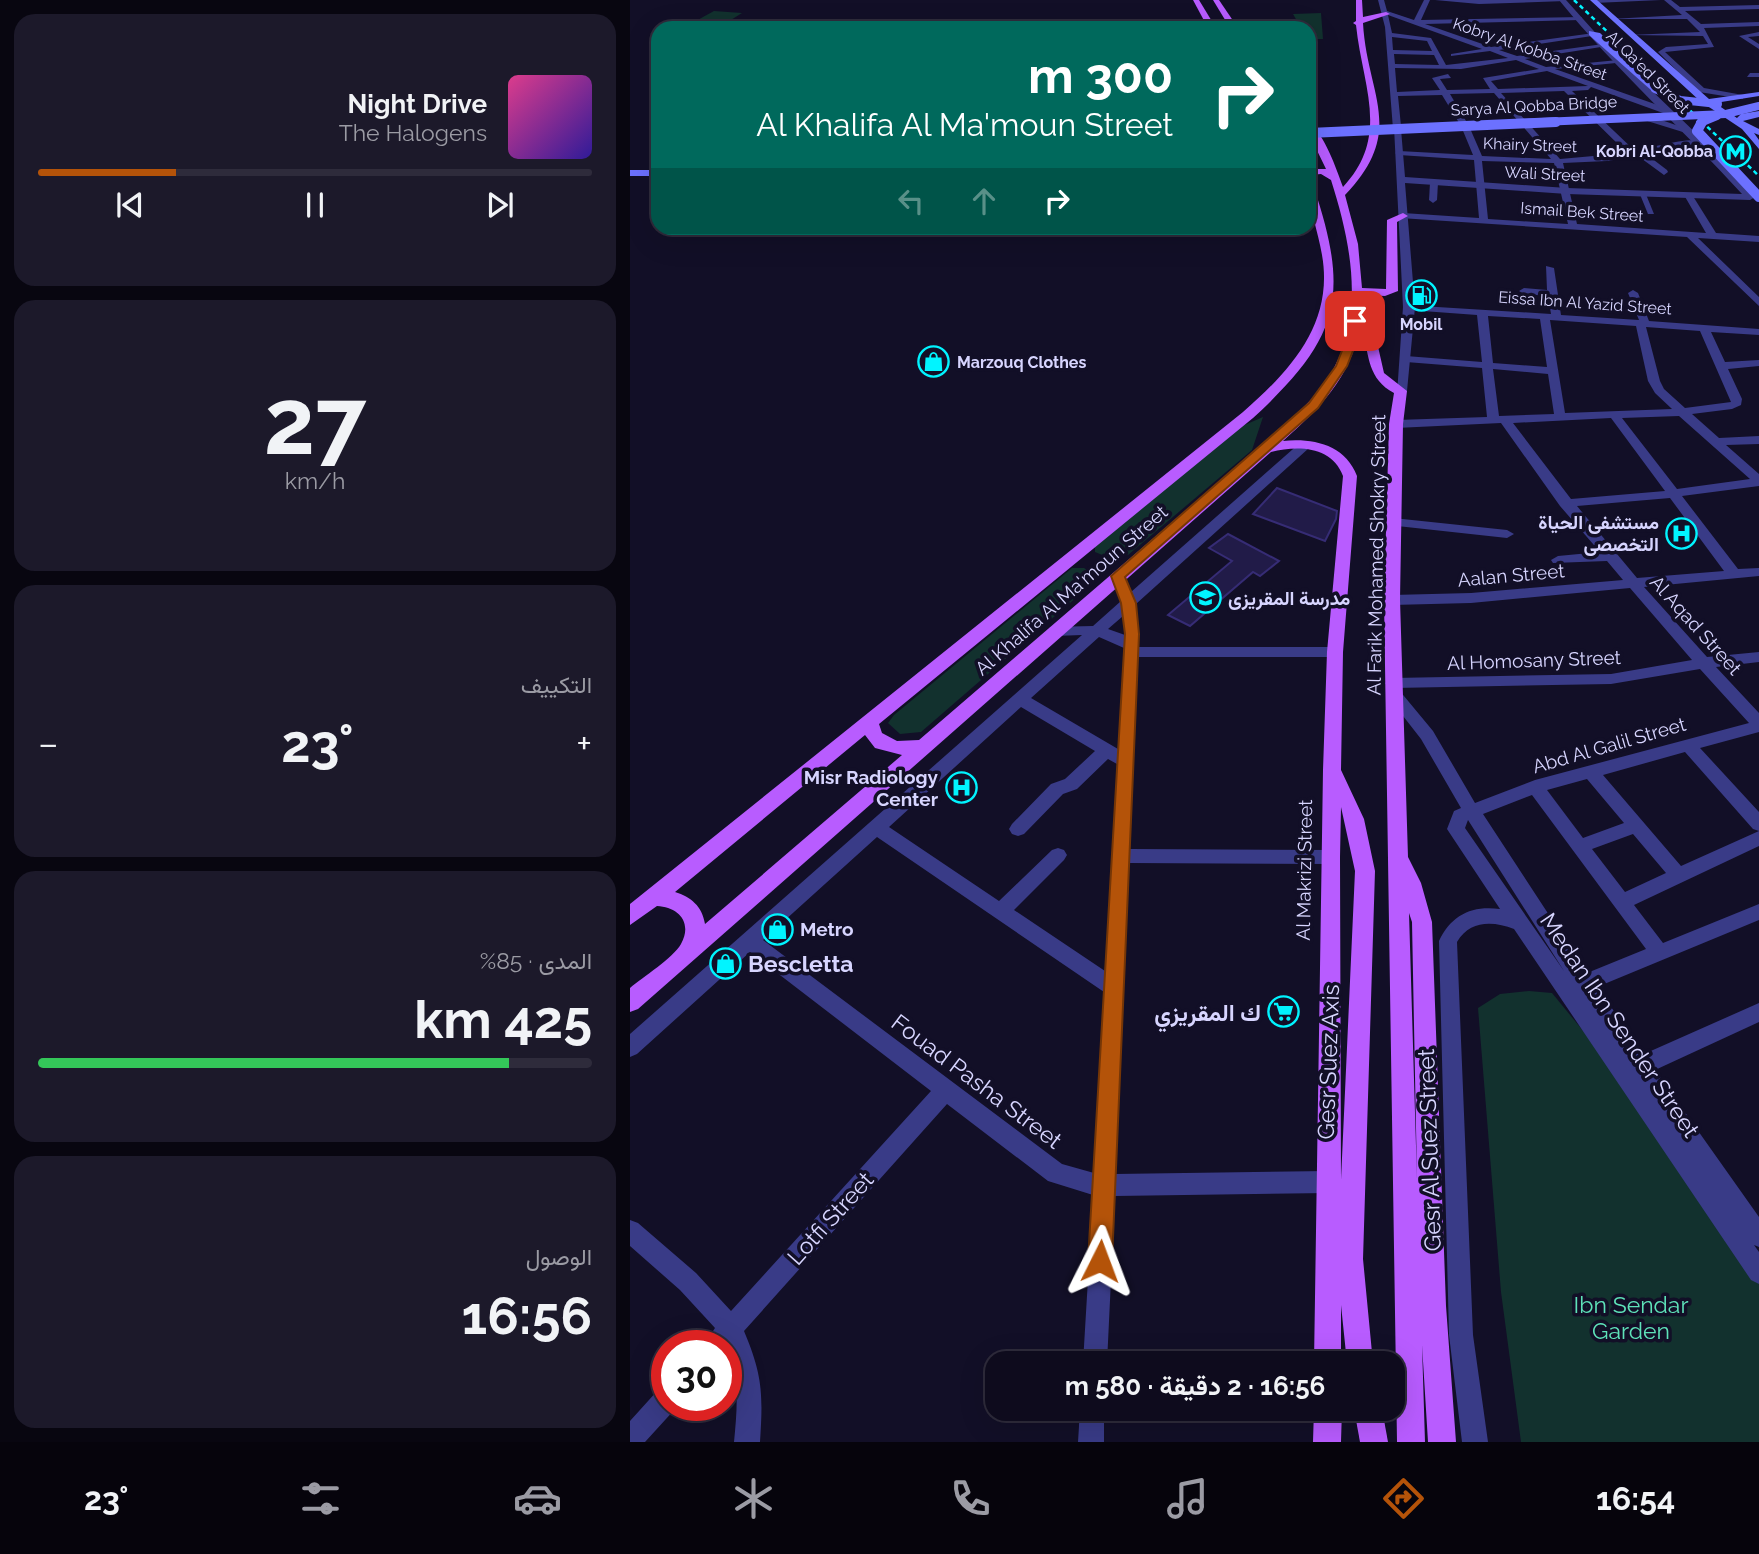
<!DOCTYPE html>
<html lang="ar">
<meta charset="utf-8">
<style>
:root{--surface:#0e0b1d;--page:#1c192a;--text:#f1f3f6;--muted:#9b9ba4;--line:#2e2b3b;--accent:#b45309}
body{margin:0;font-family:Raleway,Vazirmatn,sans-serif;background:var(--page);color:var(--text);direction:rtl;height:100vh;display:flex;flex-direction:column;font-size:26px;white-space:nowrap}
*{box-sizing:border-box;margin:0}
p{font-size:23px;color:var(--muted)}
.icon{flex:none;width:38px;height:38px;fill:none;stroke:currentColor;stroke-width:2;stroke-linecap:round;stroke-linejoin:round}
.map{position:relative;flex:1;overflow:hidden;direction:ltr}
.panel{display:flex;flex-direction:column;gap:14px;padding:14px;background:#080610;width:630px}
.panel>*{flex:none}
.banner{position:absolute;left:21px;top:21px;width:665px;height:214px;border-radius:21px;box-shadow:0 7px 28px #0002,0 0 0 2px var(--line);direction:rtl;background:#00695c;color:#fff;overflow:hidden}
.speed{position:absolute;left:21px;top:1330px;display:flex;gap:14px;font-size:35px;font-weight:700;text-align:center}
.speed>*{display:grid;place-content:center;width:91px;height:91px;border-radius:50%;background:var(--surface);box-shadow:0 7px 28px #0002,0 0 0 2px var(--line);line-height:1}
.speed .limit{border:10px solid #d22;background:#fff;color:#111}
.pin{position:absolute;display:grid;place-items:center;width:60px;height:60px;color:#fff;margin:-30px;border-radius:14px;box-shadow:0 4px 10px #0006}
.me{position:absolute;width:77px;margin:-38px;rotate:3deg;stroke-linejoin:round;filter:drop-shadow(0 0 5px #0008)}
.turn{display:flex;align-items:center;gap:24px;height:147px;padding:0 28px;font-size:32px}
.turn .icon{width:91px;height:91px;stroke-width:2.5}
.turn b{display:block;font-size:49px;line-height:60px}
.lanes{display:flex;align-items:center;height:66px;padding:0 28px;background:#0003;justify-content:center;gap:35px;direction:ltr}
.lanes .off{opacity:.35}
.big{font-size:52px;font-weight:700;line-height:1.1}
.panel .card{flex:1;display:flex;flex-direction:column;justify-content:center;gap:10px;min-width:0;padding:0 24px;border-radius:21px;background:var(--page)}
.panel .dial{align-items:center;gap:0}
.dial b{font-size:91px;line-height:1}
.song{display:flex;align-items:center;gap:21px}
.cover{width:84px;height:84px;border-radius:10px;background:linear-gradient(135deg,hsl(330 70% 55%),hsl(250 70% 35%))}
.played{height:7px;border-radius:4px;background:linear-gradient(90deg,var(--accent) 25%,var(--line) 25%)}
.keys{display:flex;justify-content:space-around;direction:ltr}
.heat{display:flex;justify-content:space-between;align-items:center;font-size:38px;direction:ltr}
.charge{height:10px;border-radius:5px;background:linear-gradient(90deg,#34c759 85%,var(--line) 0)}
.trip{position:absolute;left:355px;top:1351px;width:420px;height:70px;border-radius:21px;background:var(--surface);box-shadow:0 7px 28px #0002,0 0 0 2px var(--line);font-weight:700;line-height:70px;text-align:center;direction:rtl}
.tab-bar{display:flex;height:112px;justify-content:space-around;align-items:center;background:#06040c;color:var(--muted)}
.tab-bar .icon{width:49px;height:49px}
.tab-bar .current{color:var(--accent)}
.tab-bar b{font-size:32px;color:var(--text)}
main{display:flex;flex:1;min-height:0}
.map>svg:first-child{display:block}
.green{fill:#12312e}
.building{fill:#211b48;stroke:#362c75;stroke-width:2}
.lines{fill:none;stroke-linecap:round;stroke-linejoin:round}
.minor{fill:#393b87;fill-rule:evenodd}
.tertiary{fill:#393b87;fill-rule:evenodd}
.secondary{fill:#6c71ff;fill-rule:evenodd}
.primary{fill:#b85cff;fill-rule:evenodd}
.rail{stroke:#01f4ff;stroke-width:2.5;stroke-dasharray:4.5 3.5;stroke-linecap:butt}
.secondary-bridge-far1{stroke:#6c71ff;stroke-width:8}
.secondary-bridge{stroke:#6c71ff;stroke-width:10}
.route{fill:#b45309;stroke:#753606;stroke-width:2}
.labels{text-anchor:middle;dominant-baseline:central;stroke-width:7;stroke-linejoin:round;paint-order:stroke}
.far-street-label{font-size:16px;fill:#d7d5ff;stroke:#120f27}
.far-poi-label{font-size:16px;font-weight:bold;fill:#d7d5ff;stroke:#120f27;text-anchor:end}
.poi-label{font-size:19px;font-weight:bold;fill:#d7d5ff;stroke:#120f27;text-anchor:end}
.street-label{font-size:19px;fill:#d7d5ff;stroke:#120f27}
.near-poi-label{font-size:23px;font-weight:bold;fill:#d7d5ff;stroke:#120f27;text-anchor:start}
.near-street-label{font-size:23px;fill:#d7d5ff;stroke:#120f27}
.near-park-label{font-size:23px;fill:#5ee2b9;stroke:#120f27}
</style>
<main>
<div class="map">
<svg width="1129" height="1442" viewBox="0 0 1129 1442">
<rect width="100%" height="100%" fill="#120f27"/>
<g class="green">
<path d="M84 11 112 13 88 28H53Z"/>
<path d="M691 13 693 39H679V28H671L663 14Z"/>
<path d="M633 417 622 450 498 555 482 559 465 552V545L610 427Z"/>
<path d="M442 568H454L461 573 463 583 291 732 270 734 258 723 264 715Z"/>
<path d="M899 991 922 993 968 1049 1129 1284V1442H891L871 1292 848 1008 870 994Z"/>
</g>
<g class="building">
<path d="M647 488 707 511 706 519 695 541 623 514Z"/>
<path d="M598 534 649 561 630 576 623 572 560 626 538 615 602 561 579 548Z"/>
</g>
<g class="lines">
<g class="minor">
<path d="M748 0H754L757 11 784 20 794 0H800L791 20 952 17 950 20 795 24 861 47 964 33 962 36 869 50 887 56 973 44 971 47 895 59 916 67 988 60 986 63 925 69 1039 109V113H1033L961 87 958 90 942 91 1005 151C1021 148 1060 136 1074 142L1016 154 1037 170 1038 172 1034 175 1008 156 977 161 933 163 947 224 1076 233 1054 195 1061 193 1086 233 1129 236V242L1068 238 1129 297V306L1057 237 770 218V214L773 213 849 218 844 160 769 155 765 153 769 151 843 155 831 126 812 95 768 96 771 126 786 128 767 131 763 129 755 27ZM758 15 852 49 821 54V56L860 51 878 58 816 65 801 38 762 33ZM762 37 797 41 802 51 763 50ZM764 54 804 55 809 65 765 64ZM886 60 909 69 853 78 860 89 817 90 810 79 821 78 818 74 802 78 810 90 767 92 765 68 831 69ZM917 71 958 86 868 89 861 81ZM934 91 997 153 930 159 871 93ZM864 93 921 159 852 156 839 126 820 94ZM852 161 924 163 938 224 858 219Z"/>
<path d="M805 0H935L936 1 849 4Z"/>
<path d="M962 0H1031L964 3Z"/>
<path d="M1034 0H1041L1050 7 1129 5V9L1055 11 1071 24 1129 22V26L1074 28 1084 47 1035 52 1074 88 1113 95V99L1069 92 1028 52 1036 47 1078 44 1073 36 999 35 1070 32 1057 19H981L1052 15Z"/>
<path d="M1129 32V36L1118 37 1129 44V49L1109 36Z"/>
<path d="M1120 73H1129V77H1117Z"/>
<path d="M1014 116H1020L1063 131 1056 133 1014 120Z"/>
<path d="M804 180 808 183 807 200 803 203 799 200 800 183Z"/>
<path d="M1009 192H1015L1024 214H1018Z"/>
<path d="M916 266 924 268 931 315 1009 320 998 293 1003 290 1008 293 1019 321 1129 329V335L1081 332 1095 362 1129 360V366L1098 369 1112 399 1111 405 1102 409 1062 414 1089 438 1129 436V444L1096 445 1129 474V486L1052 496 1108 569 1129 568V576L1014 587 1077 657 1129 652V662L1086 667 1129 713V732L1070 748 1129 812V831L1123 829 1055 752 973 775 1051 866 1129 831V846L1004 905 1033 943 1129 904V920L967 987 1014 1054 1129 1003V1022L1025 1070 1129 1217V1247L1124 1245 1129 1252V1284L1121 1280 884 929C863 921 840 920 827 942L843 1335 858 1442H832L819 1335 809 941C821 915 842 905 870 909L817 829 824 811 831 808 791 739 759 698 756 694 764 688 758 687 755 683 763 678 981 674 1062 660 1000 588 841 603 762 605 755 600 762 595 841 593 993 580 977 561 923 563 921 560 928 556 970 552 930 506 871 423 766 428 760 424 766 420 857 417 852 368 776 362 771 359 776 356 852 362 847 315 779 310 774 307 775 305 921 314 918 296 894 294 889 291 894 288 917 290ZM858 316 910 319 917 367 863 363ZM920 320 1006 326 1018 381 1025 393 1042 409 935 413ZM1016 327 1070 331 1101 402 1055 408 1034 389 1030 381ZM863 369 918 374 924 414 869 416ZM1049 416 1120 479 1047 489 992 418ZM981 418 1035 491 941 499 883 423ZM1040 498 1094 571 1007 578 947 506ZM1070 669 1119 723 905 780 845 803 803 731 769 690 764 688 981 684ZM957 779 994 823 953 838 917 790ZM902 795 1016 949 957 973 853 814ZM838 820 934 971 835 828ZM1003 834 1036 873 995 892 962 849Z"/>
<path d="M675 441 679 442V448L506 604 509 647H705L712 652 705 657H508L500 849 700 850 706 852 709 857 706 862 700 864 499 863 485 1174 698 1171 706 1174 709 1182 706 1190 698 1193 485 1196 477 1363H453L463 1195 418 1181 317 1104 114 1331C133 1376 133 1395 130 1442H104C107 1410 110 1381 98 1350L96 1351V1346H73L85 1328 50 1290 0 1246V1220L8 1223 66 1273 101 1311 301 1091 120 952 7 1054 0 1057V1034L452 635 425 636 418 631 420 627 463 626 491 601 481 576 483 573H493L501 592 671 442ZM493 616 495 635 478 629ZM469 637 494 648 488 749 401 698ZM391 707 465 751 435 779 421 784 382 824 379 829 382 834 388 836 394 834 433 794 447 789 478 759 487 764 475 971 384 910 434 860 437 855 434 850 428 848 422 850 369 901 259 827ZM247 837 474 992 464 1173 432 1164 133 940Z"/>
<path d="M763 518 877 530 884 534 877 538 758 525V519Z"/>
<path d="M37 1387V1405H47L46 1408 15 1442H0V1421L28 1390Z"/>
<path d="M450 1409H474V1442H448Z"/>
</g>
<path class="tertiary" d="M929 0H936L989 59 1073 140 1125 197 1120 200 937 194 775 183 785 307 777 391 771 395 767 394 773 307 764 127 771 129 775 177 937 188 1112 194C1052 128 985 69 929 0Z"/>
<g class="secondary">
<path d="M960 0H967L1079 99 1129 92V96L1085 103 1107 118 1111 114 1129 111V117L1113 121 1129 129V135L1124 133 1129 140V149L1112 129 1070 101Z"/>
<path d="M959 31 970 33 1028 87V91H1022L959 35Z"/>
<rect x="0" y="170" width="28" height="6"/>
</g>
<g class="primary">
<path d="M563 0H569L586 28H578Z"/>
<path d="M583 0H589L608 28H600Z"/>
<path d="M726 0H732L733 17 756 12 760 14 733 23C737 96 777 130 715 195L728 244 732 288 756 289 757 220 773 213 778 216 767 222 768 291 755 296 732 295 731 320 744 329 754 373 777 391 773 424 770 600 778 857 791 883 802 922 816 1306 826 1442H798L792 1345 795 1442H767L754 600 759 424 764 393C738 379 739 357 733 331L729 329C722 376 687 411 653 441 684 438 715 445 727 476L713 652 711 770 734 819 745 871 733 1259 743 1363H717L711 1305V1363H684L693 770 697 652 713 476C702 446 668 445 641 452L8 1009 0 1012V988C13 977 43 958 51 944 63 922 48 907 27 906L0 925V904L613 412C661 370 704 323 692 255 688 231 679 209 679 185L684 188C721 298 708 340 623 418L249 724 252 733 267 741 289 740 655 425C673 408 693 390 704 368 735 309 720 240 701 180L691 174 679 175V169H696L679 134V123C695 135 706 168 713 187 761 136 732 85 726 25L723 23 726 21ZM235 735 245 748 272 755 75 924C72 906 61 897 45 892ZM711 807 725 871 711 1180 710 857ZM779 913 782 922 787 1179Z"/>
<path d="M684 1409H712L711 1442H683Z"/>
<path d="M724 1409H752L758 1442H730Z"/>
</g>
<path class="rail" d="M944 0 1129 176"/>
<g class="secondary-bridge-far1">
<path d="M1025 89 1050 100 1088 104"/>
<path d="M888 123 1096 114 1129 106"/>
<path d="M1070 123 1087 116"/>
</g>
<g class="secondary-bridge">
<path d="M1072 122 1067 131 1129 197"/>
<path d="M679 133 926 122"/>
</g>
</g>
<path class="route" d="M725 318 730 321 726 343 717 366 688 408 495 577 506 603 509 634 482 1261 478 1270 470 1273 462 1270 458 1261 495 634 491 603 481 576 679 403 706 366 715 343 719 321Z"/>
<defs>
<symbol id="metro-ring" viewBox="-11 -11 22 22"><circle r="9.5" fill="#120f27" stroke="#01f4ff" stroke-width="1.5"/><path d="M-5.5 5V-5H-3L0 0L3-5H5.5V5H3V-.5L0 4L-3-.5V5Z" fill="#01f4ff"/></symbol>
<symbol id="fuel-ring" viewBox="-11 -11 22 22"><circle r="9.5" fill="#120f27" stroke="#01f4ff" stroke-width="1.5"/><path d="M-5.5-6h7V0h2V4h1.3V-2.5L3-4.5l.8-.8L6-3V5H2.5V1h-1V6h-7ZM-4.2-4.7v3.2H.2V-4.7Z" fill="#01f4ff"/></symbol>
<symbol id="shop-ring" viewBox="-11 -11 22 22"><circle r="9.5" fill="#120f27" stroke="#01f4ff" stroke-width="1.5"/><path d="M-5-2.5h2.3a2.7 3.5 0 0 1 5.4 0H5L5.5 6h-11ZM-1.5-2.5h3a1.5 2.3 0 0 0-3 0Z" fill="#01f4ff"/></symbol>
<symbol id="hospital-ring" viewBox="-11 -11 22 22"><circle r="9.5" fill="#120f27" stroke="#01f4ff" stroke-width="1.5"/><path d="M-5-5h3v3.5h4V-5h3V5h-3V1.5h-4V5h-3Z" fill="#01f4ff"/></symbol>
<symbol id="school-ring" viewBox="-11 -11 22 22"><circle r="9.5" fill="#120f27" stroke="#01f4ff" stroke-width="1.5"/><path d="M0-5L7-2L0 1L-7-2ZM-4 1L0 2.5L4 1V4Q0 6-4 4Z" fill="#01f4ff"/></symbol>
<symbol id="supermarket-ring" viewBox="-11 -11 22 22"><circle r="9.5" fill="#120f27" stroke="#01f4ff" stroke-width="1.5"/><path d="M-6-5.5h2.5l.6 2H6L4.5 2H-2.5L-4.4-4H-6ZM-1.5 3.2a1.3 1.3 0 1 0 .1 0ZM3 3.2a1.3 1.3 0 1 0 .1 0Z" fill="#01f4ff"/></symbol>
</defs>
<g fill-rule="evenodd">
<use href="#metro-ring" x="1088" y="134" width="35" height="35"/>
<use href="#fuel-ring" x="774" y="278" width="35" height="35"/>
<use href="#shop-ring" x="286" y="344" width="35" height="35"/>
<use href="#hospital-ring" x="1034" y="516" width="35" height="35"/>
<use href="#school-ring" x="558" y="580" width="35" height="35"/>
<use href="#hospital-ring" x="314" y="770" width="35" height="35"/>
<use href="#shop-ring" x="130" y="912" width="35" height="35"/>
<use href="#shop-ring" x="78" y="946" width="35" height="35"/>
<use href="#supermarket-ring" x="636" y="994" width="35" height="35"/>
</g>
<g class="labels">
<g class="far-street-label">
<text transform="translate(900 49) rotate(19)">Kobry Al Kobba Street</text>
<text transform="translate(1018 72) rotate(45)">Al Qa'ed Street</text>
<text transform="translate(904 106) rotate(-3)">Sarya Al Qobba Bridge</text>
<text transform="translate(900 145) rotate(2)">Khairy Street</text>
<text transform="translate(915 174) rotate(3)">Wali Street</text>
<text transform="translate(952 212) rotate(4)">Ismail Bek Street</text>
<text transform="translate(955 303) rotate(4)">Eissa Ibn Al Yazid Street</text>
</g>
<g class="far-poi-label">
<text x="1083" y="151">Kobri Al-Qobba</text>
<text x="791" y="324" text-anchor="middle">Mobil</text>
<text x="327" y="362" text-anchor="start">Marzouq Clothes</text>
</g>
<g class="poi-label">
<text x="1029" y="522">مستشفى الحياة<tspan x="1029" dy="22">التخصصى</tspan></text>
<text x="598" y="598" text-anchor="start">مدرسة المقريزى</text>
<text x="308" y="777">Misr Radiology<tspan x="308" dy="22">Center</tspan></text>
<text x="170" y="929" text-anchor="start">Metro</text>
</g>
<g class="street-label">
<text transform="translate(746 555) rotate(-89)">Al Farik Mohamed Shokry Street</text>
<text transform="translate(881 575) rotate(-5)">Aalan Street</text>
<text transform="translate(441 590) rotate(-41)">Al Khalifa Al Ma'moun Street</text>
<text transform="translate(1066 625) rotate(48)">Al Aqad Street</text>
<text transform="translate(904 660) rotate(-2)">Al Homosany Street</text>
<text transform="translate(979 745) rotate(-16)">Abd Al Galil Street</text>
<text transform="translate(674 870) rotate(-89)">Al Makrizi Street</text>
</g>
<g class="near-poi-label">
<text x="118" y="963">Bescletta</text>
<text x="631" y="1012" text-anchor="end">ك المقريزي</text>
</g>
<g class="near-street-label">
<text transform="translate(990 1025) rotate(56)">Medan Ibn Sender Street</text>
<text transform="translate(698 1062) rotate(-88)">Gesr Suez Axis</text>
<text transform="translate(347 1081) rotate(37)">Fouad Pasha Street</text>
<text transform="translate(799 1150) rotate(-92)">Gesr Al Suez Street</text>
<text transform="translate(200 1218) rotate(-48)">Lotfi Street</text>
</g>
<g class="near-park-label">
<text x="1001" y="1304">Ibn Sendar<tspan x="1001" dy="26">Garden</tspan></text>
</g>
</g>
</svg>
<div class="speed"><div class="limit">30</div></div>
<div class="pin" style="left:725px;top:321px;background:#d93025"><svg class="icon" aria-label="arrive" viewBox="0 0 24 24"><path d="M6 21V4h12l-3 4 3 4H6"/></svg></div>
<svg class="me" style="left:470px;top:1261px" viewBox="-20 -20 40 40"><path d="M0-17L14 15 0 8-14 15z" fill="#b45309" stroke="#fff" stroke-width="4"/></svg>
<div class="trip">16:56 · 2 دقيقة · 580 m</div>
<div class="banner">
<div class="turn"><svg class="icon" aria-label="right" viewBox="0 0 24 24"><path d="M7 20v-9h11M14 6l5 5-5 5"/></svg><div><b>300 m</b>Al Khalifa Al Ma'moun Street</div></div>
<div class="lanes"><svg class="icon off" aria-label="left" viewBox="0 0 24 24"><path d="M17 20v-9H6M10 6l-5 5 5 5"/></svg><svg class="icon off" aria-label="ahead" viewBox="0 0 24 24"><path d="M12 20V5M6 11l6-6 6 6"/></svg><svg class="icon" aria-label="right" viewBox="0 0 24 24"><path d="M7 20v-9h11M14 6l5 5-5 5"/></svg></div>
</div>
</div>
<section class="panel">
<div class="card">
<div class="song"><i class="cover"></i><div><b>Night Drive</b><p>The Halogens</p></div></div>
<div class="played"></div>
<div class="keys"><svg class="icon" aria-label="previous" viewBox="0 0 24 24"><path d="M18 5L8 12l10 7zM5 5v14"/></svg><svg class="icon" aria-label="pause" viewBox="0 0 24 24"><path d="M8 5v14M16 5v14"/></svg><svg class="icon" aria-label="next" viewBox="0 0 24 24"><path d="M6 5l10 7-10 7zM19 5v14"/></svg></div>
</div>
<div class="card dial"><b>27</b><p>km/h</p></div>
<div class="card"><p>التكييف</p>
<div class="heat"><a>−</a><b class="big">23°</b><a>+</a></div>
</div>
<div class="card"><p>المدى · 85%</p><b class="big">425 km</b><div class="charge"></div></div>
<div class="card"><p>الوصول</p><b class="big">16:56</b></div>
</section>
</main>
<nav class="tab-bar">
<b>16:54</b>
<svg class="icon current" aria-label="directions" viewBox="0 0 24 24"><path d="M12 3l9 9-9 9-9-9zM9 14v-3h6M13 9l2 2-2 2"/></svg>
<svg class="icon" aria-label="music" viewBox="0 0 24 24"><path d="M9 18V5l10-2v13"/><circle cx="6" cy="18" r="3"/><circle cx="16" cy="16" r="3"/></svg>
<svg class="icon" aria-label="phone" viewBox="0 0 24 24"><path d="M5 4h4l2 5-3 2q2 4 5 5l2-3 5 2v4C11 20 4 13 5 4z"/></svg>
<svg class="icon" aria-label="climate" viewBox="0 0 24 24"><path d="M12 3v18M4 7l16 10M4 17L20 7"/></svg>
<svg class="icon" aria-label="car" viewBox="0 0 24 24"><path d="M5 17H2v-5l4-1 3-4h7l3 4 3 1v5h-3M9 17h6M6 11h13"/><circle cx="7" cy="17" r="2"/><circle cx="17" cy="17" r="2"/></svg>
<svg class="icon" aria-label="filters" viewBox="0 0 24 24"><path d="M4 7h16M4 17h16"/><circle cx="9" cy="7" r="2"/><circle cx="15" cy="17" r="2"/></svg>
<b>23°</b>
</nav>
